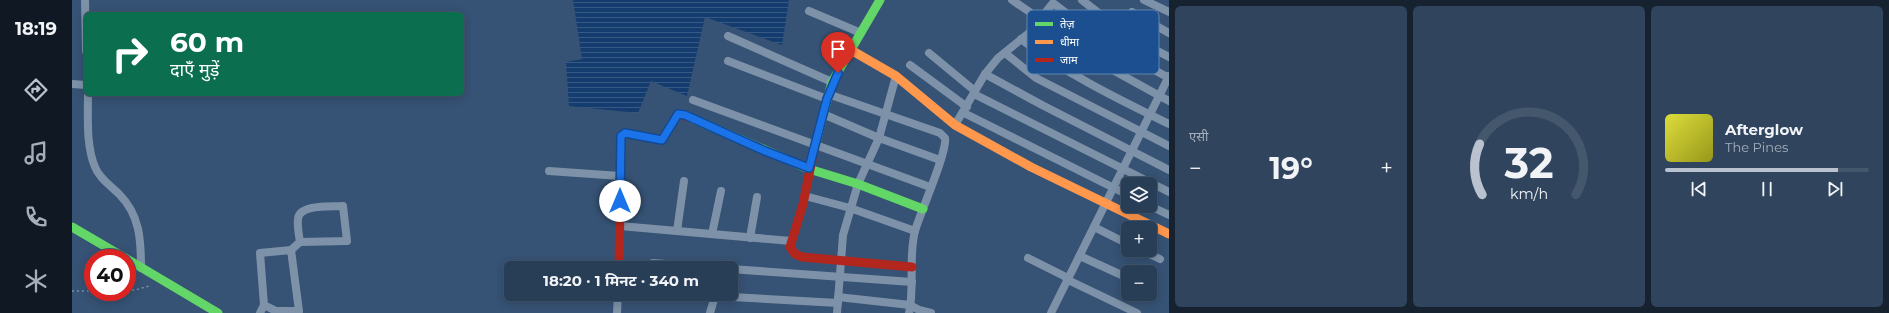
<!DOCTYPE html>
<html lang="hi">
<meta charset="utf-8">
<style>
:root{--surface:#283e57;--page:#30455d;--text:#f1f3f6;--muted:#a5aeba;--line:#44576d;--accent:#b9c2ce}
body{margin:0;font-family:Montserrat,"Noto Sans Devanagari",sans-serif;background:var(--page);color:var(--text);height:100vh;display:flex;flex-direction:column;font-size:15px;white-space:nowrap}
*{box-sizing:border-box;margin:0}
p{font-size:13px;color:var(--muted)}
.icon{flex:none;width:22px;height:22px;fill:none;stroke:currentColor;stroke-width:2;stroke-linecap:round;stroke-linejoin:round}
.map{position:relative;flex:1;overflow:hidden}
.drawer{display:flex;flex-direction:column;gap:6px;padding:6px;background:#162230;width:720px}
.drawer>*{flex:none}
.top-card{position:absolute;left:12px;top:12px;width:380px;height:84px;border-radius:6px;box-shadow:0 2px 10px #0003,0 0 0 1px var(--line);background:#0b6e4f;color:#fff;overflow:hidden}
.tools{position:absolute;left:1049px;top:177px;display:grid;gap:8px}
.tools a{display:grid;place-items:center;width:36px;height:36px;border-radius:6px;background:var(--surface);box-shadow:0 2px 10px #0003,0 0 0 1px var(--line);font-size:20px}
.speed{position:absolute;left:12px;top:249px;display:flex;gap:8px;font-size:20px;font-weight:700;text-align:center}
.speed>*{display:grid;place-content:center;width:52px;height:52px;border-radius:50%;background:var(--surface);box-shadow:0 2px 10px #0003,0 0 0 1px var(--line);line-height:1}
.speed .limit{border:6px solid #d22;background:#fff;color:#111}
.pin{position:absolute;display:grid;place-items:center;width:34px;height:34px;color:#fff;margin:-41px -17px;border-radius:50% 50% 50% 0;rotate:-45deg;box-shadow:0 0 4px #0007}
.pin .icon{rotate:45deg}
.me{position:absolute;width:44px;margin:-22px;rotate:0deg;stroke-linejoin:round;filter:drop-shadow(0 0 3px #0008)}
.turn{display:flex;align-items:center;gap:14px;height:84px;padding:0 20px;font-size:18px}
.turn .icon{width:52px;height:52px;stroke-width:2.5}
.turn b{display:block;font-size:28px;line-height:34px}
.big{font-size:30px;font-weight:700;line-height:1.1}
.drawer .card{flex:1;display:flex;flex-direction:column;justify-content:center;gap:6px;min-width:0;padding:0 14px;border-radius:6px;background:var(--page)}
.drawer .dial{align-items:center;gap:0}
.dial svg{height:104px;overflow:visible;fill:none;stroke:var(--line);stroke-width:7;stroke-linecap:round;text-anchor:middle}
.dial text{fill:var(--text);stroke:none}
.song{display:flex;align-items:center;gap:12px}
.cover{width:48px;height:48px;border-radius:6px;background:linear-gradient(135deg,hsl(60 70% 55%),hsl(60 70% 35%))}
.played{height:4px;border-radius:2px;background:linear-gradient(90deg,var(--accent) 85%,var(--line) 85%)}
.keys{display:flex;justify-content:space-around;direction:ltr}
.heat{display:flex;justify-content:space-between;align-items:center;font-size:22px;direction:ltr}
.drawer .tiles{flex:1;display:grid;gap:6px;grid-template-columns:repeat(3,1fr)}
.trip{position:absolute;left:432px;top:261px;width:234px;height:40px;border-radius:6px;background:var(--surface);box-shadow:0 2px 10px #0003,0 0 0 1px var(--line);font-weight:700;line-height:40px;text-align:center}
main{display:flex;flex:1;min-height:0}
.tab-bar{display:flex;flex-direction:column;width:72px;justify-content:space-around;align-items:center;background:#101923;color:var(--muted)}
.tab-bar .icon{width:28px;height:28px}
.tab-bar .selected{color:var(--accent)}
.tab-bar b{font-size:18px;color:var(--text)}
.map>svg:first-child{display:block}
.water{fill:url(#water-rules)}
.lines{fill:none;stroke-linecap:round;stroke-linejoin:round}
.path{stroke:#7d92a8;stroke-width:1.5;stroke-dasharray:2 3;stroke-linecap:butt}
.street{stroke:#7d92a8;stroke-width:8}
.fast{stroke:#63d668;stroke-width:9}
.slow{stroke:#ff974d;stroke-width:9}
.jam{stroke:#b3261e;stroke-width:9}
.route-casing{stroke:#114b97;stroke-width:10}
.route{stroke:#1a73e8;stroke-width:7}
.key{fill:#1b4f8f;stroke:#5f84b1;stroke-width:1}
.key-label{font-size:11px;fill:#fff}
</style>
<main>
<nav class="tab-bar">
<b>18:19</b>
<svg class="icon selected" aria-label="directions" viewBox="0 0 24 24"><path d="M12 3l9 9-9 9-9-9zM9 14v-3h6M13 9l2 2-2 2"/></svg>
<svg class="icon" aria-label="music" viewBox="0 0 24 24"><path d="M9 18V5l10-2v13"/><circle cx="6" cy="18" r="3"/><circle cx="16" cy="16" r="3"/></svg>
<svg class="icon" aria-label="phone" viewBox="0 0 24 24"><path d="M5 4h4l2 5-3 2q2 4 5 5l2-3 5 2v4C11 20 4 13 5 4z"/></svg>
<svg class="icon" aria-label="climate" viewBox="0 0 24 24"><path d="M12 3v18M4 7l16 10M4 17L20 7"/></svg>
</nav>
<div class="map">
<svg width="1097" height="313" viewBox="0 0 1097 313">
<defs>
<pattern id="water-rules" width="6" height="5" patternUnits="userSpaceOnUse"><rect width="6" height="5" fill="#153c6e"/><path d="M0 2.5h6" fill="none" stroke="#385984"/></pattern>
</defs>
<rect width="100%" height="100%" fill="#365274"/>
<path class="water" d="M501 0H717L710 45 633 17 615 96 579 81 566 113 497 106 494 62 510 59Z"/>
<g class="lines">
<g class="path">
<path d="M55 290H63L77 286"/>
<path d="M0 291H21"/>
</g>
<g class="street">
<path d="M13 0 14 51"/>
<path d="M940 0 968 19 1008 52 1097 101"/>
<path d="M1010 0 1055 35 1097 57"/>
<path d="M1072 0 1097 12"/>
<path d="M737 11 789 33"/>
<path d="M1060 12 1097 33"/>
<path d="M656 36 760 82"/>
<path d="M949 39C994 74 1046 99 1097 124"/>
<path d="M857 53 903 91"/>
<path d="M933 53 964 78 1097 146"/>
<path d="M656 61 755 99"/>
<path d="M838 65 895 107"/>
<path d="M913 74 970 105 1097 170"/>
<path d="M0 84 14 85"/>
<path d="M16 94C16 117 14 146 23 167 27 178 39 186 47 194 68 215 69 240 69 268"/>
<path d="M756 94 868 133 873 138C876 151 848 213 843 231 836 258 843 286 837 313"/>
<path d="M902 94 1097 192"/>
<path d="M621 100 858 187"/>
<path d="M892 113 1056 195"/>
<path d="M751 114 807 138 868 160"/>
<path d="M883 125 913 74 926 58 957 33 981 3 1035 44 1097 78"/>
<path d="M477 171 548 176"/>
<path d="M733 196 778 208 843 231"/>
<path d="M1078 206 1097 215"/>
<path d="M548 226 719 241"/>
<path d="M1022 227 1056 244"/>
<path d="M605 231 612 181"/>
<path d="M640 234 649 191"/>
<path d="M678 238 685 197"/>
<path d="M219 250 228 242 275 241 271 206C259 207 227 204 226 219 225 226 227 235 228 242"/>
<path d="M1069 250 1088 259"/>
<path d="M1008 256 1056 278"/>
<path d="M956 258 992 276 996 280 1065 313"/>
<path d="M581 263 647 268"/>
<path d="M659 269 840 282"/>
<path d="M605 294 766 303"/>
<path d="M766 297 838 305 847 310 859 313"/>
<path d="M188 313 192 305 188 253 219 250 227 311H204L192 305"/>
<path d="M545 313 546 294"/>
<path d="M638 313 643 296"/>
<path d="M765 313 771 235 786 184 807 138 824 76"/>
<path d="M979 313 1097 76"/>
</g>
<g class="fast">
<path d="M619 118 737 169 786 184 851 209"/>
<path d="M742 150 760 82 808 0"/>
<path d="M0 227 53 258"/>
<path d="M55 259 146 313"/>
</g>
<path class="slow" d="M779 50 824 76 883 125 959 167 1097 234"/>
<g class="jam">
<path d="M742 150 731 204 718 247 723 254 730 257 840 267"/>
<path d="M547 268 549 137 553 133 590 140 606 114 619 118"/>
</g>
</g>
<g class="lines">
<defs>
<path id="route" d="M548 201 549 136 553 133 590 140 606 114 613 115 693 151 737 168 755 99 766 73"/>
</defs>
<use href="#route" class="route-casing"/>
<use href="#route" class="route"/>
</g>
<rect x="955" y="10" width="132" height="64" rx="6" class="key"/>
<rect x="963" y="22" width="18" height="4" fill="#63d668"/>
<rect x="963" y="40" width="18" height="4" fill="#ff974d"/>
<rect x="963" y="58" width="18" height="4" fill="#b3261e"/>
<g class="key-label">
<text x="988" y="28">तेज़</text>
<text x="988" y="46">धीमा</text>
<text x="988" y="64">जाम</text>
</g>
</svg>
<div class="tools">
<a><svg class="icon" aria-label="layers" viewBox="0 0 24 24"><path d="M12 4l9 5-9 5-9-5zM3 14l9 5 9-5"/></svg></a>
<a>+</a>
<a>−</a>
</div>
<div class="speed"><div class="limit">40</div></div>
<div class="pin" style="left:766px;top:73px;background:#d93025"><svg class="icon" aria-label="arrive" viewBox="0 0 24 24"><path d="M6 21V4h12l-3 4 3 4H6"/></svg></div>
<svg class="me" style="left:548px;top:201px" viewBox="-20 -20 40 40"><circle r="19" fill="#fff"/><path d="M0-13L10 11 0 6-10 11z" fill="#1a73e8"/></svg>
<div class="trip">18:20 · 1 मिनट · 340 m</div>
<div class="top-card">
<div class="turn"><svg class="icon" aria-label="right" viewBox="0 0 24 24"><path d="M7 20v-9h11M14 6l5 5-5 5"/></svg><div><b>60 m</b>दाएँ मुड़ें</div></div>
</div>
</div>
<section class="drawer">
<div class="tiles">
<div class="card"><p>एसी</p>
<div class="heat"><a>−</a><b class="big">19°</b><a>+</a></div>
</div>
<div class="card dial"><svg viewBox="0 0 100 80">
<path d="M14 69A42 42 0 1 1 86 69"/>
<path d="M14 69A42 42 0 0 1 12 30" stroke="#b9c2ce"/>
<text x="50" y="56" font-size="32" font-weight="700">32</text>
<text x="50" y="72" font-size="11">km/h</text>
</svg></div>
<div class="card">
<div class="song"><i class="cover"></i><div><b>Afterglow</b><p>The Pines</p></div></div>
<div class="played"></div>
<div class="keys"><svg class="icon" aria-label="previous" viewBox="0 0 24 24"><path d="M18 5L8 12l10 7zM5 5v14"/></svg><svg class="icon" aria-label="pause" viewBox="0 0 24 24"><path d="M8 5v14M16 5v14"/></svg><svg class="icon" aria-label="next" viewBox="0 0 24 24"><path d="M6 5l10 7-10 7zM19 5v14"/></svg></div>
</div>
</div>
</section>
</main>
